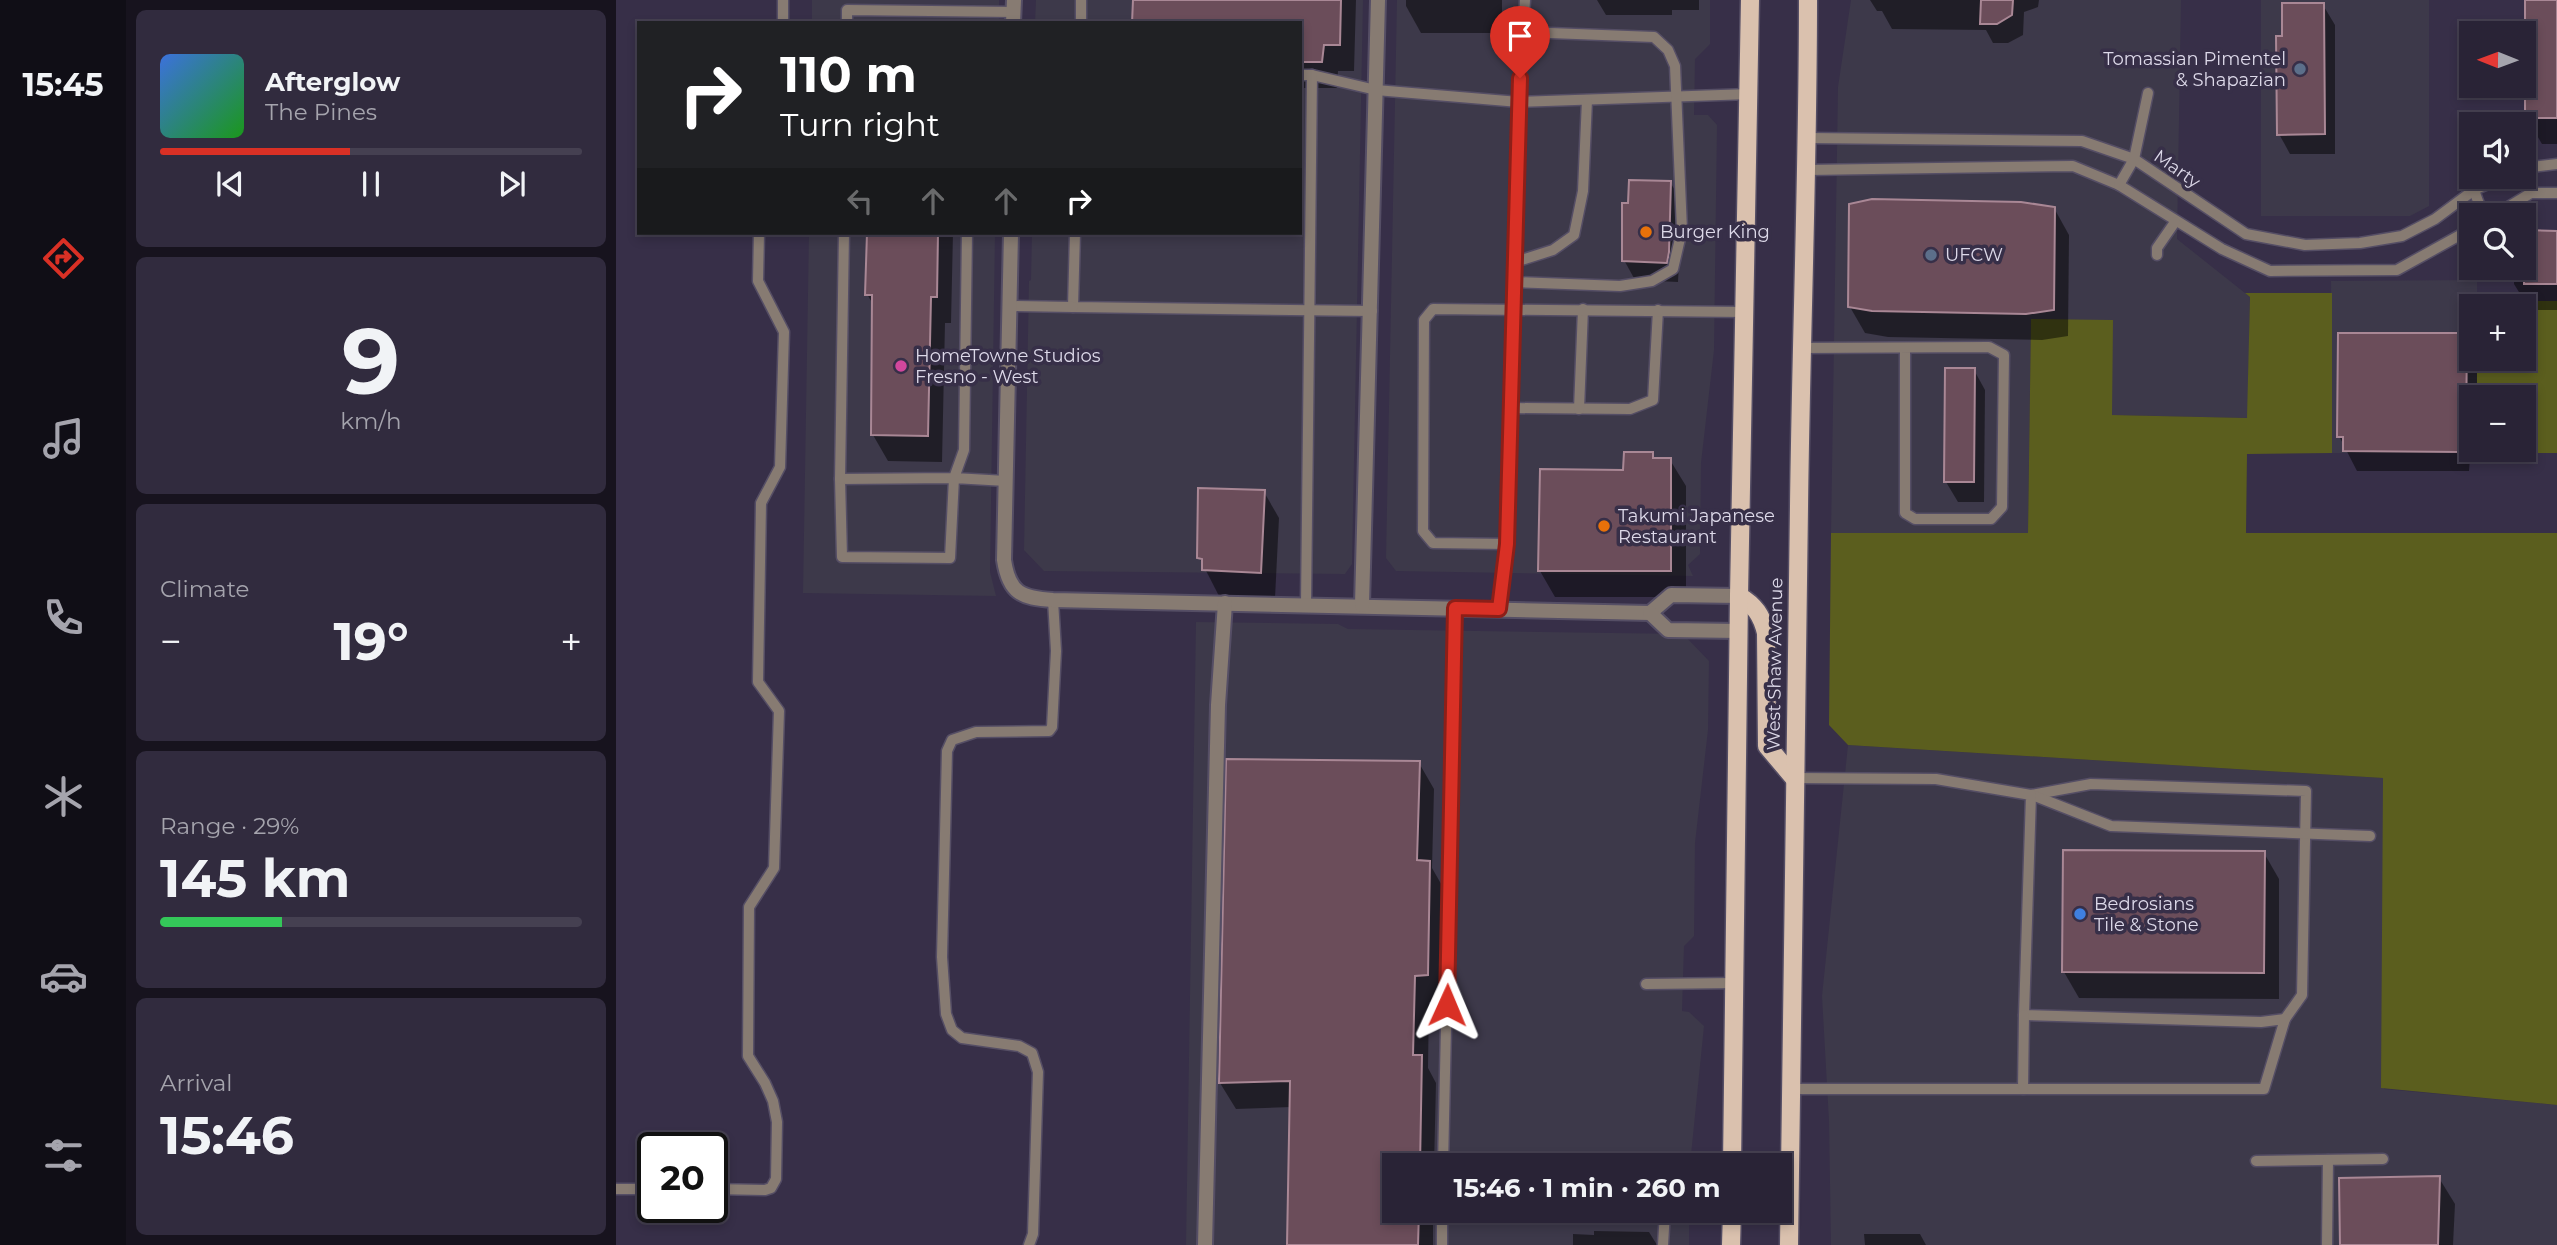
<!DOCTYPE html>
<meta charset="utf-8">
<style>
:root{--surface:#292336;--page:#312b3e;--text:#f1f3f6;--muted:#a5a4ad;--line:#454051;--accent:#d93025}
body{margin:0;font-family:Montserrat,sans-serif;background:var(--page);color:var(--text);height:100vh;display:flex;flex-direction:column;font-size:26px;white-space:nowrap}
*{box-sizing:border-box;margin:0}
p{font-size:23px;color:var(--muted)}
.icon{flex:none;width:38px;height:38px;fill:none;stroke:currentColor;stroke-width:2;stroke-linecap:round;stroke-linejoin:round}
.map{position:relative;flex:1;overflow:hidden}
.details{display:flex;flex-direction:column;gap:10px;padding:10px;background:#17131e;width:490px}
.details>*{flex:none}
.banner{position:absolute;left:21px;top:21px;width:665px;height:214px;border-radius:0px;box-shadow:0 4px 10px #0003,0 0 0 2px var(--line);background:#202124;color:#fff;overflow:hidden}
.needle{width:46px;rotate:271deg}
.tools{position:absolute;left:1843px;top:21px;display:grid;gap:14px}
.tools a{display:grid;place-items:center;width:77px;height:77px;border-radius:0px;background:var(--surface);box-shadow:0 4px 10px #0003,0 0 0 2px var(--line);font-size:35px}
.speed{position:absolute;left:21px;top:1132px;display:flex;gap:14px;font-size:35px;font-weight:700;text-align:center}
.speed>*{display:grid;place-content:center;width:91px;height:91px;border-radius:50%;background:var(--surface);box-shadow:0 4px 10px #0003,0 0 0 2px var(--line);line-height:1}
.speed .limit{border:4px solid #111;border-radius:10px;background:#fff;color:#111}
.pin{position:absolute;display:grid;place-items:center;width:60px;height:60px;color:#fff;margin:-72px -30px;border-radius:50% 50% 50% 0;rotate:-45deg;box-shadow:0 0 7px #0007}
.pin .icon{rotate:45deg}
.me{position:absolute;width:77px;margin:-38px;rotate:1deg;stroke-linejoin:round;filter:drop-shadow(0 0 5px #0008)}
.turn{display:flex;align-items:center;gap:24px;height:147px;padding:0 28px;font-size:32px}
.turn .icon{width:91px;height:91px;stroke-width:2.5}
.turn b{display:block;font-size:49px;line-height:60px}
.lanes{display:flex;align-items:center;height:66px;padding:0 28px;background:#0003;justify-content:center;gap:35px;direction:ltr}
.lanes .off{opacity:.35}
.big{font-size:52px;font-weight:700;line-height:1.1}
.details .tile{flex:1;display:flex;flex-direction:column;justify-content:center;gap:10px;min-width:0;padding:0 24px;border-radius:10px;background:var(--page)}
.details .dial{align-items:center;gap:0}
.dial b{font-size:91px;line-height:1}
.song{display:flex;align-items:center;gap:21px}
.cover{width:84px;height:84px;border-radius:10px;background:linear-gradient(135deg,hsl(220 70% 55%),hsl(120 70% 35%))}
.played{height:7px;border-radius:4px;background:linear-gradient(90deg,var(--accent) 45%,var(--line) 45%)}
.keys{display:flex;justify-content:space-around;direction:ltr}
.heat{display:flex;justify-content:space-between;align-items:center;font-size:38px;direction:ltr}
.charge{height:10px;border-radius:5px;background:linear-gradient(90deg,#34c759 29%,var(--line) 0)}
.trip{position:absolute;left:766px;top:1153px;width:410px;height:70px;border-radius:0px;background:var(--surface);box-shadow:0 4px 10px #0003,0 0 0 2px var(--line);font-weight:700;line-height:70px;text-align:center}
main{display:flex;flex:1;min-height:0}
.menu{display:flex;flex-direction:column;width:126px;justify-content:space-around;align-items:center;background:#100e16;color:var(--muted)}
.menu .icon{width:49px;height:49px}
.menu .selected{color:var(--accent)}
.menu b{font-size:32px;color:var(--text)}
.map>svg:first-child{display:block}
.commercial{fill:#3d394a}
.green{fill:#5b5e1e}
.shadow{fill:#0007}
.building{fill:#6b4d5a;stroke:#a98795;stroke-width:2}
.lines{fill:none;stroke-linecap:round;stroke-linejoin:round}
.service-casing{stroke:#554e65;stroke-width:13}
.minor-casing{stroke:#554e65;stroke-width:18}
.primary-casing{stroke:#554e65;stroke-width:21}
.service{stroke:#877b72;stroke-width:10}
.minor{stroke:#877b72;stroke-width:14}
.primary{stroke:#dac1ae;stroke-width:18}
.route-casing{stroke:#8d1f18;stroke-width:18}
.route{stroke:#d93025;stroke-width:12}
.service-dot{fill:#5c6f8a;stroke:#372f48;stroke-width:2.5}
.food-dot{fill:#e8710a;stroke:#372f48;stroke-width:2.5}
.hotel-dot{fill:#d1479c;stroke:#372f48;stroke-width:2.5}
.shop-dot{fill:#3f7fe0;stroke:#372f48;stroke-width:2.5}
.labels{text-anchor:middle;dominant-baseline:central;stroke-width:7;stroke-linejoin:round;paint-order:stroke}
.poi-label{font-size:18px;fill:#ddd9e9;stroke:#372f48;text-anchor:start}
.street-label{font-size:18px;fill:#ddd9e9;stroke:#372f48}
</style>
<main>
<nav class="menu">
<b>15:45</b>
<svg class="icon selected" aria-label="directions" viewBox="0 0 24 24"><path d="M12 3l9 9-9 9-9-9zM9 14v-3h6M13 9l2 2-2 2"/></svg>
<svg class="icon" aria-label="music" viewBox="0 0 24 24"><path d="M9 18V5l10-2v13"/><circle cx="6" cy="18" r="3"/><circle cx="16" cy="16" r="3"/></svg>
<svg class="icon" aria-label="phone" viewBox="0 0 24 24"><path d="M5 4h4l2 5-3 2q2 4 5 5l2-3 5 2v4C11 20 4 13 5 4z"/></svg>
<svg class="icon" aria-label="climate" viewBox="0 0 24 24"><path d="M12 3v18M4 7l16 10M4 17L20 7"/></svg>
<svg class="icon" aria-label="car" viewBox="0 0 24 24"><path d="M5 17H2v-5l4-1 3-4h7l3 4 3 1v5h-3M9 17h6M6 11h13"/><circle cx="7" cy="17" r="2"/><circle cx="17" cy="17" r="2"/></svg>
<svg class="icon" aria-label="filters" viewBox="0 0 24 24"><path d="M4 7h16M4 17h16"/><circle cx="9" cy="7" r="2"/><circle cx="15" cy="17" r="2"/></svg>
</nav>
<section class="details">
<div class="tile">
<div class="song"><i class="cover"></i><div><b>Afterglow</b><p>The Pines</p></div></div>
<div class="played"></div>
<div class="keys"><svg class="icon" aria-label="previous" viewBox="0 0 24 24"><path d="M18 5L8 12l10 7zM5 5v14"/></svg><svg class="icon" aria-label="pause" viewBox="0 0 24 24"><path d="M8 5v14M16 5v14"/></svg><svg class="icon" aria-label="next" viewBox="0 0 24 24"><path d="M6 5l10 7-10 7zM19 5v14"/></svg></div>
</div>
<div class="tile dial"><b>9</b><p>km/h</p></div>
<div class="tile"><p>Climate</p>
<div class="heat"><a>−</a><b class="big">19°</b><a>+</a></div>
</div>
<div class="tile"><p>Range · 29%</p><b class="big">145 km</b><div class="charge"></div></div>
<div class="tile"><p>Arrival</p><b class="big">15:46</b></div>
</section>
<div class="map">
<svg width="1941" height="1245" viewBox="0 0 1941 1245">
<rect width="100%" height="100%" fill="#372f48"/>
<g class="commercial">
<rect x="196" y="0" width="187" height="23"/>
<path d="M420 0H747L736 564 729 574 428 571 408 550 413 281 415 280 416 233H684V23H419Z"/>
<path d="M781 0H1094V44L1079 59 1078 115H1092L1101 125 1098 350 1085 463 1084 554 1072 565 1077 576 780 571 770 558Z"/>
<path d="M1235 0H1565L1561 239 1634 297 1632 418 1495 415 1415 319 1412 533H1215L1222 87Z"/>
<path d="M1645 0H1813V206L1794 216H1645Z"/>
<path d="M193 233H379L374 572 380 596 187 593Z"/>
<path d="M1861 280V306H1855V359H1861V397H1855V450H1861V453H1716L1715 281Z"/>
<path d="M580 622 722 624 732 629 1067 634 1093 661 1092 730 1079 843 1078 936 1068 946 1066 1011 1073 1012 1088 1026 1074 1165 779 1166V1211H1073V1245H570Z"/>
<path d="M1232 745 1767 778 1768 1089 1941 1105V1245H1215L1213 1121 1206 996Z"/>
</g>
<g class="green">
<path d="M1629 293H1716V453L1631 454 1630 533H1941V1105L1765 1088 1767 778 1232 745 1213 725 1215 533H1412L1415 319 1497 320 1496 415 1631 418 1634 297Z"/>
<path d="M1861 301H1941V453H1861V450H1908V397H1861V359H1908V306H1861Z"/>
</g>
<g class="shadow">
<path d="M519 0H740L738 71H722L721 88H684V23Z"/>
<path d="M790 0H886V33H805L790 6Z"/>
<path d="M981 0H1083V10H1056V15H990Z"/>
<path d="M1254 0H1423L1422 7 1408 12 1407 35 1392 43H1377L1370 30 1276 29 1266 11H1261Z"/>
<path d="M1911 0H1941V144H1926L1910 117Z"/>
<path d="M1707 5 1719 25V154H1674L1663 134 1668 38Z"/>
<path d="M1054 182 1066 202 1062 282 1019 280 1008 260 1014 204Z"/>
<path d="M1438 208 1453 235 1452 336 1426 340 1272 337 1249 333 1234 307Z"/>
<path d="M1941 232V310H1914L1898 284V268H1908V239Z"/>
<path d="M252 233H337L335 323H329L326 462 272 461 257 435 258 306 251 294Z"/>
<path d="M1850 335 1855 344V359H1861V397H1855V450H1861V457H1854L1853 471H1741L1723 436Z"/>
<path d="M1358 370 1369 390 1368 502H1342L1330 482Z"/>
<path d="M1036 454 1040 460H1054L1070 486V597H939L924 571 1009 472Z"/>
<path d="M648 492 663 518 659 598 603 596 583 557Z"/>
<path d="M612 761 803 763 818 789 816 868 828 889 826 1001 813 1002 812 1068 820 1083 818 1166H779V1211H817V1245H672L675 1107 620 1109 604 1083Z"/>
<path d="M1648 853 1663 879V999L1463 998 1448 972Z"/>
<path d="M1823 1178 1839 1204 1837 1245H1726Z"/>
<path d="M978 1231 1033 1232 1041 1245H957V1234L978 1235Z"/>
<path d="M1248 1234H1304L1310 1245H1249Z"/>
</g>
<g class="building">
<path d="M517 0H725L724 45H708L706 62H684V23H516Z"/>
<path d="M1365 0H1397L1396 15 1381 24H1364Z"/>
<rect x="1909" y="0" width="32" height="118"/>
<path d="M1666 3H1708L1709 134 1661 135 1660 36H1666Z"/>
<path d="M1013 180 1055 181 1053 252 1051 263 1006 261V203H1012Z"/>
<path d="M1256 199 1405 202 1439 207 1438 310 1410 314 1256 311 1232 307 1233 204Z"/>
<path d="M1910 230 1941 231V284H1908V237H1911Z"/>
<path d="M251 233H322L321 297H315L312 436 255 435 256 295H249Z"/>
<path d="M1722 333H1851L1850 438H1843V452L1727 451V437H1721Z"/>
<path d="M1329 368H1359L1358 482H1328Z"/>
<path d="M1008 452H1037V458H1055V571H922L924 469 1007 470Z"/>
<path d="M582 488 649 490 645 573 586 570V559L581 558Z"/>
<path d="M610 759 804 761 801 860 814 861 812 975 799 976 797 1055H806L804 1166H779V1211H803L802 1245H671L674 1081 603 1083Z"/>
<path d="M1447 850 1649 851 1648 973 1446 972Z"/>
<path d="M1824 1176 1822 1245H1724L1723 1178Z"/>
</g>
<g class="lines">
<defs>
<g id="service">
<path d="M167 23V0"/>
<path d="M231 23V10L398 12"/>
<path d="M465 23V0"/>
<path d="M684 75H696L760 90 903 102 1134 94"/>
<path d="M1192 138 1466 141 1518 159 1630 234 1689 245 1744 243 1786 236 1819 219 1858 190 1888 177"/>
<path d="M1908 168 1941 164"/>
<path d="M1192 170 1457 166 1503 185 1606 249 1654 271 1781 270 1855 229"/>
<path d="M1851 171 1867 215"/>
<path d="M1503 185 1518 159 1532 93"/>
<path d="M1879 215 1915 193H1941"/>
<path d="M351 233 348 450 338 478 334 558 226 557 224 479 338 478 390 481"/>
<path d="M459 233 457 307 756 311"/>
<path d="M1541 255V248L1559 222"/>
<path d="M899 262 937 250 958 235 967 191 971 100"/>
<path d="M898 282 1004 286 1036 281 1057 269 1066 230 1059 66 1052 50 1038 37 907 32"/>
<path d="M394 306 457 307"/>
<path d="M1185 348 1373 347 1388 355 1386 507 1375 519H1299L1289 513V348"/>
<path d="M895 408 1014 409 1037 400 1042 310"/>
<path d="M963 409 967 309"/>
<path d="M224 479 228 233"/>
<path d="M891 544 817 543 807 531 808 320 817 309 1130 312"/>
<path d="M690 604 696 75"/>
<path d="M883 609 891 544 903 102 909 0"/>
<path d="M1415 795 1475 784 1690 791 1686 995 1669 1019"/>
<path d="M1416 795 1495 826 1754 836"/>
<path d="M1030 984 1119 983"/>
<path d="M1176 1089H1648L1669 1019 1645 1022 1408 1015 1415 795 1320 779 1178 778"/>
<path d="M1407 1089 1408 1015"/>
<path d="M1640 1161 1767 1159"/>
<path d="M827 1166 839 608"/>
<path d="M0 1189H37"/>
<path d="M96 1189 149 1190 155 1188 160 1179 161 1122 157 1101 149 1083 132 1056 133 907 158 868 163 711 142 682 145 503 164 467 168 332 142 281 143 233"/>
<path d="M413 1245 417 1234 422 1072 416 1053 403 1046 346 1038 336 1030 330 1014 326 957 331 751 336 740 360 732 433 731 436 727 440 651 437 600"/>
<path d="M826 1245V1211"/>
<path d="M1047 1245 1049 1211"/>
<path d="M1711 1245 1712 1160"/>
</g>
<g id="minor">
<path d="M397 23 398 0"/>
<path d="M395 233 388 560C393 593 405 598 437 600L1034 613 1055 595 1123 596"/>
<path d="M746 605 762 0"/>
<path d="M1034 613 1052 630 1123 631"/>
<path d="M589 1245 602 705 609 603"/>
</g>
<g id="primary">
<path d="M1123 596C1139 605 1146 616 1150 633L1151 746 1178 778"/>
<path d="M1116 1166 1123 596 1134 0"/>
<path d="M1115 1245 1116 1211"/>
<path d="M1173 1245C1178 999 1178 753 1183 507 1185 338 1192 169 1192 0"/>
</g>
</defs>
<use href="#service" class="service-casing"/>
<use href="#minor" class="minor-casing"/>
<use href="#primary" class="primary-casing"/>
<use href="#service" class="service"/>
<use href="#minor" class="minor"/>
<use href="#primary" class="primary"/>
</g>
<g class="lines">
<defs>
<path id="route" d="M831 1005 839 608 883 609 891 544 904 78"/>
</defs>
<use href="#route" class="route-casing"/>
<use href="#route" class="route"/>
</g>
<g class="service-dot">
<circle cx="1684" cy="69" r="7"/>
<circle cx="1315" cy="255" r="7"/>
</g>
<g class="food-dot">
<circle cx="1030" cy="232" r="7"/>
<circle cx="988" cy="526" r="7"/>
</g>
<circle class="hotel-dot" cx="285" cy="366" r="7"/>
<circle class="shop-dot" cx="1464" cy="914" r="7"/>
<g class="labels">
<g class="poi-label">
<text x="1670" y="59" text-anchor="end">Tomassian Pimentel<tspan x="1670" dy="21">&amp; Shapazian</tspan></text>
<text x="1044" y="232">Burger King</text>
<text x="1329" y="255">UFCW</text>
<text x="299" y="356">HomeTowne Studios<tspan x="299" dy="21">Fresno - West</tspan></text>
<text x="1002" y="516">Takumi Japanese<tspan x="1002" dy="21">Restaurant</tspan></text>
<text x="1478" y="904">Bedrosians<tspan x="1478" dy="21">Tile &amp; Stone</tspan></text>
</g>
<g class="street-label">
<text transform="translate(1561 169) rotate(35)">Marty</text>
<text transform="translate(1159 664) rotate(-89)">West Shaw Avenue</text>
</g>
</g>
</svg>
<div class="tools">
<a><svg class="needle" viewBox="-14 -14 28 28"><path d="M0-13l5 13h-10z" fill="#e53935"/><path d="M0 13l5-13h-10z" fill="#a5a4ad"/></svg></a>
<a><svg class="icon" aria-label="sound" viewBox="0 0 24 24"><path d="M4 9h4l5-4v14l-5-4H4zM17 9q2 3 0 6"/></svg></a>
<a><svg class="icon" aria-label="search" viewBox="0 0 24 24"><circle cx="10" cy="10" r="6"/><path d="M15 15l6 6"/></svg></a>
<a>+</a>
<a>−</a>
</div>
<div class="speed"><div class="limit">20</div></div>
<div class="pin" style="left:904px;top:78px;background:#d93025"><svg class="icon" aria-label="arrive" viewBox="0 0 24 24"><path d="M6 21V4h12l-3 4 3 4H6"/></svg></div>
<svg class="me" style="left:831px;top:1005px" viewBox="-20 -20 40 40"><path d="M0-17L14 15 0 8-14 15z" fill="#d93025" stroke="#fff" stroke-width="4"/></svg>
<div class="trip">15:46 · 1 min · 260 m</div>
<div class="banner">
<div class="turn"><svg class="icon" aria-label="right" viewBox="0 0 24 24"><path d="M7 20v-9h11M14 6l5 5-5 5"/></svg><div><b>110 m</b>Turn right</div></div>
<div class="lanes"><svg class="icon off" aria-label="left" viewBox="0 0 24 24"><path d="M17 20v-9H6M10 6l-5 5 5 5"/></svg><svg class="icon off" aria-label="ahead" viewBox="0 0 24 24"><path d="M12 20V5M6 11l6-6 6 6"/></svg><svg class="icon off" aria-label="ahead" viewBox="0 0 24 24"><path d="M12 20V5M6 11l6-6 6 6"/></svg><svg class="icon" aria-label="right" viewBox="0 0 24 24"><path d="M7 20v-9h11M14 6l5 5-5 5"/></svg></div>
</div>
</div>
</main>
